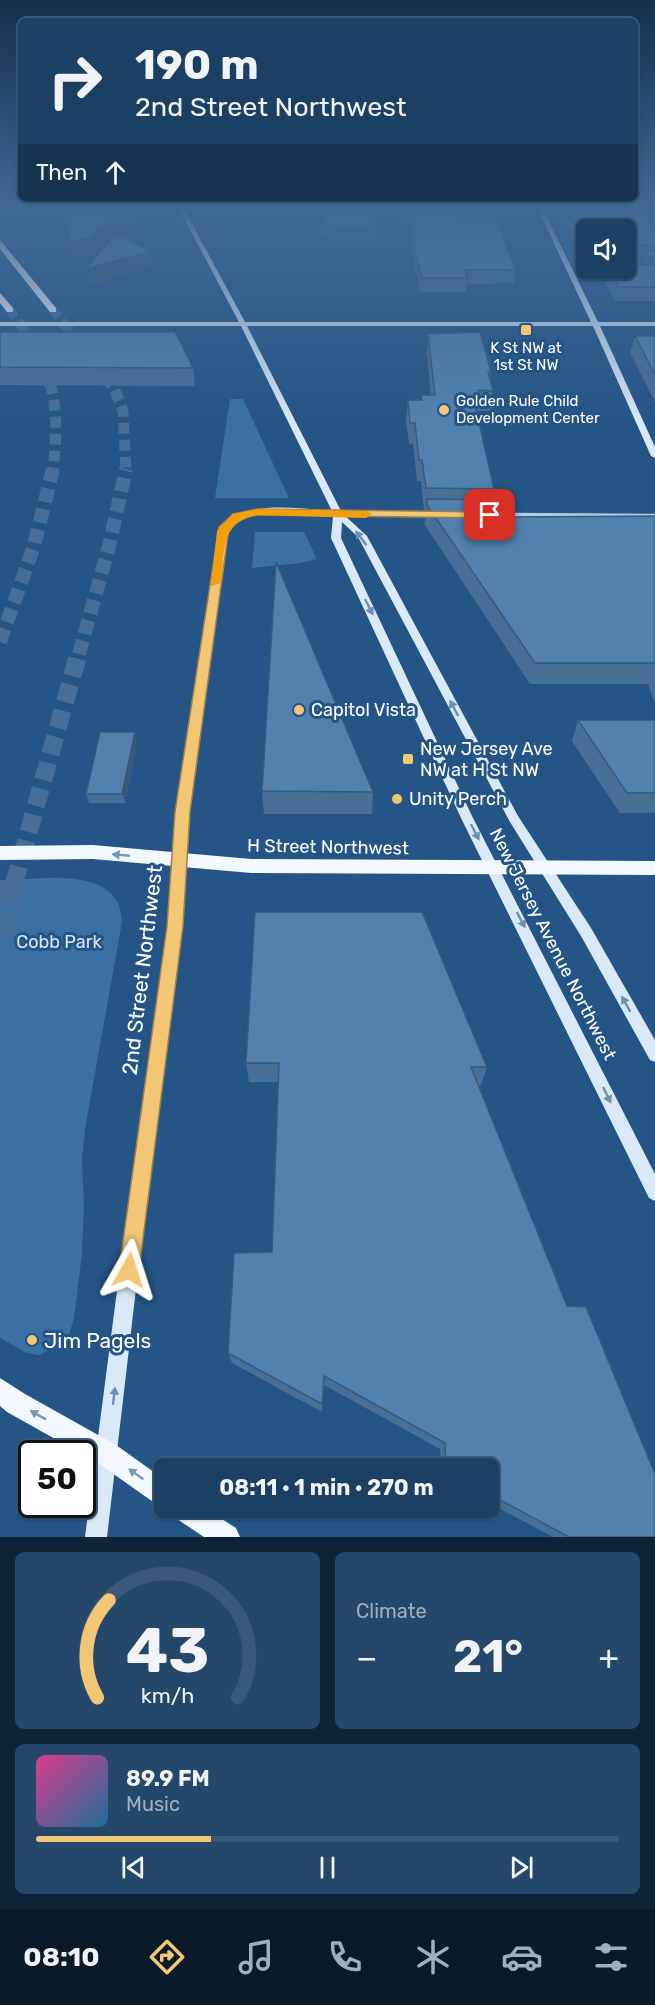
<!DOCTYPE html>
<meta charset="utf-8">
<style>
:root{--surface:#1c4064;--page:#25476a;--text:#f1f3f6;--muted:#a0afbf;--line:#3a5978;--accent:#f2c675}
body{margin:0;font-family:Rubik,sans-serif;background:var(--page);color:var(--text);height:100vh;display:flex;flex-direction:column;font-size:22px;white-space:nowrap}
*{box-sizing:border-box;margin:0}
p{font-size:20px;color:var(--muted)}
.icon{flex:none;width:33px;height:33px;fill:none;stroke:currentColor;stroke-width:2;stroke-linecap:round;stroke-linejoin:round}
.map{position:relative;height:1537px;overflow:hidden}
.panel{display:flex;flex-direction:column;gap:15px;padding:15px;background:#0f2337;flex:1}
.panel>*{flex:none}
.banner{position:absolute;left:18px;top:18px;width:620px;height:183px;border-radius:9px;box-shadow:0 2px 4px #0004,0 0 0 2px var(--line);background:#1c4064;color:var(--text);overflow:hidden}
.fabs{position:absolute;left:576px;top:219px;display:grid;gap:12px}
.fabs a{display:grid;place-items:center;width:60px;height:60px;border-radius:9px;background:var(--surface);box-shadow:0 2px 4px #0004,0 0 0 2px var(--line);font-size:30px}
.speed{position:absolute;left:18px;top:1440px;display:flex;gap:12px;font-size:30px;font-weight:700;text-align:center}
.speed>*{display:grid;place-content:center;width:78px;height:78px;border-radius:50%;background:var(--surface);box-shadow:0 2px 4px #0004,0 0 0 2px var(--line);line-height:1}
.speed .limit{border:3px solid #111;border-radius:9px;background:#fff;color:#111}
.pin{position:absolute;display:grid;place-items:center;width:51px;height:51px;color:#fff;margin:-26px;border-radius:12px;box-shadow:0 3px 9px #0006}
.me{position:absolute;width:66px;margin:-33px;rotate:6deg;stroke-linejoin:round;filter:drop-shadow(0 0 4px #0008)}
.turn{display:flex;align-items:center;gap:21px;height:126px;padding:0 18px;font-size:27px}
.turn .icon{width:78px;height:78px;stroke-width:2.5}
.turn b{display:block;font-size:42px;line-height:51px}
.then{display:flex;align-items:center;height:57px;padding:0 18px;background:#0003;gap:12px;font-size:22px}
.big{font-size:45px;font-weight:700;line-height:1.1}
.panel .card{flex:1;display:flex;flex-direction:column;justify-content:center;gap:9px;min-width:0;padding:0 21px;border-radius:9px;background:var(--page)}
.panel .dial{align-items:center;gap:0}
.dial svg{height:156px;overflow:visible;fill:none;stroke:var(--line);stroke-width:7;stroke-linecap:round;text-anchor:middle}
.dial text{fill:var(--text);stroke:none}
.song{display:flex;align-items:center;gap:18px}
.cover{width:72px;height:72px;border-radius:9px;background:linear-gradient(135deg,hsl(330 70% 55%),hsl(200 70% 35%))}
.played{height:6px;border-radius:3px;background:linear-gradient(90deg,var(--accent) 30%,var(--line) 30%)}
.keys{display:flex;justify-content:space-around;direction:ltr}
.heat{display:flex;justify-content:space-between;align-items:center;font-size:33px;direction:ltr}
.panel .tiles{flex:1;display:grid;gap:15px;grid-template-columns:1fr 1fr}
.card:last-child{grid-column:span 2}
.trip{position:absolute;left:154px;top:1458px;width:345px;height:60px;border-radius:9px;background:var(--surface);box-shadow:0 2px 4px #0004,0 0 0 2px var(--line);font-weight:700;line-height:60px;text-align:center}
.dock{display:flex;height:96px;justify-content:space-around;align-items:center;background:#0b1a28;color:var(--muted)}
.dock .icon{width:42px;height:42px}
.dock .selected{color:var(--accent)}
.dock b{font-size:27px;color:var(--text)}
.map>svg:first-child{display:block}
.green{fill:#3a70a3}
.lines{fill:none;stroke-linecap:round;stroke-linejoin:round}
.highway-tunnel-far4{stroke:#466e98;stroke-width:9;stroke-dasharray:9 4.5;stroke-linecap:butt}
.highway-tunnel-far3{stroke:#466e98;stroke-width:11;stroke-dasharray:11 6;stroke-linecap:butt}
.highway-tunnel-far2{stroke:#466e98;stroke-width:14;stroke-dasharray:14 7;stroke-linecap:butt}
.highway-tunnel-far1{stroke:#466e98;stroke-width:18;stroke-dasharray:18 9;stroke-linecap:butt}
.highway-tunnel{stroke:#466e98;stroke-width:22;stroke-dasharray:22 11;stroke-linecap:butt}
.street-far1{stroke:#b0cde8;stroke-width:3}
.street{stroke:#b0cde8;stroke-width:4.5}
.secondary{fill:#dae9f7;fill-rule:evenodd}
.primary{fill:#f3f8fe;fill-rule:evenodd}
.highway{fill:#fff;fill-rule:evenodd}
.wall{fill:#476f97;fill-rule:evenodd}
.shaded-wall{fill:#395a7b}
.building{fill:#5281b0;stroke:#395a7b;stroke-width:1.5}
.oneway{fill:#6d90b3}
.oneway2{fill:#7796b6}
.route{fill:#f2c675;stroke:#9d814c;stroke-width:1.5}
.slow{fill:#f59e0b}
.poi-dot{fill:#f2c675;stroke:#255586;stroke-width:2}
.labels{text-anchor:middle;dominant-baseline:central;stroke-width:6;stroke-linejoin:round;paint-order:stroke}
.far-poi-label{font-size:15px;fill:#fff;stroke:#255586}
.poi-label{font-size:18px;fill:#fff;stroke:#255586;text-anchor:start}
.street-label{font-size:18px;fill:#fff;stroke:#255586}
.park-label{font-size:18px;fill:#d4e6f7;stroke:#255586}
.near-street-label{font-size:21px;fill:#fff;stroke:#255586}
.near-poi-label{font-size:21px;fill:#fff;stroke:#255586;text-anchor:start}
</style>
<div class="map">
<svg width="655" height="1537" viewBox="0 0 655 1537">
<rect width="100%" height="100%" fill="#255586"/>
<g class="green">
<path d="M230 399H243L289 498H215Z"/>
<path d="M255 532H304L317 559 300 563 252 568Z"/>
<path d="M0 880C41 880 121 864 122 922L85 1129 82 1159 84 1208 82 1253 74 1319 69 1334 61 1344 39 1355 27 1353 0 1338Z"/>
</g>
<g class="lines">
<g class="highway-tunnel-far4">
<path d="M10 310 20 324"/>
<path d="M53 310 64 324"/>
</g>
<g class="highway-tunnel-far3">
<path d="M19 323C55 372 60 410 53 470"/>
<path d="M63 323 115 390 123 411 126 470"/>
</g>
<g class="highway-tunnel-far2">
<path d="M0 642 34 546 53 469"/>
<path d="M79 654 109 546 126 469"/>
</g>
<path class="highway-tunnel-far1" d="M14 884 79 652"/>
<path class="highway-tunnel" d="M0 933 14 883"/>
<path class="street-far1" d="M575 275H610"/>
<g class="street">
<path d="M338 514 432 515"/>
<path d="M491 515 655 516"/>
</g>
<path class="secondary" d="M178 207H183L245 322H591L537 207H542L598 322H655V326H600L655 447V458L651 456 593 326H247L342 513 367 536 518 816 591 928 655 1040V1062L650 1060 581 936 510 822 358 537 342 522 341 538 473 818 655 1174V1201L649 1198 461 818 331 538 333 516C302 514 249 504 228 531L189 812 182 926 143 1229 107 1537H85L125 1229 168 926 177 812 218 531C221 527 224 522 227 520 251 501 304 509 332 511L241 326H0V322H239Z"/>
<g class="primary">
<path d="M93 845 251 859 655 861V875L251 873 93 859 0 860V846Z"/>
<path d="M0 1378 25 1394 116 1445 165 1480 166 1508 156 1504 98 1463 7 1412 0 1406Z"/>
<path d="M170 1508H205L236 1528 240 1537H204L174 1517Z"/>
</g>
<g class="highway">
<path d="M0 240 56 308V312H50L0 249Z"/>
<path d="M0 293 13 308V312H7L0 303Z"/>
</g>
</g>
<g class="wall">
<path d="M321 207 376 230V240H328V235H322Z"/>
<path d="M566 207H655V301H616L603 279 605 271H599L598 268H626V230H586V258H585L564 218ZM641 258H644L643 265H639Z"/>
<path d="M407 210 453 216 516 270 514 283 467 284 466 292H420L406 223Z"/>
<path d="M63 215 140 218 118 235 153 267 89 285 107 243 91 255 73 257Z"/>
<path d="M0 332 193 368 195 386 0 385Z"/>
<path d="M428 334 491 372 490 380 493 391 490 411H478V417L494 489 492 500 499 517 655 516V704L648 684H530L425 525 426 510H424L421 481H417L413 444H409L406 421 408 400H421V395H431L427 353Z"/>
<path d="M635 336H655V402L630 353Z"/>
<path d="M578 720H655V813H620L572 741Z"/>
<path d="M137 742 125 803H89L86 794Z"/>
<path d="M262 791 373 792 372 814H264Z"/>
<path d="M255 912 487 1067 481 1085H478L655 1537H553L489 1503V1468H441L440 1449 324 1385 322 1412 232 1363 228 1353 272 1252 278 1082H249L246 1063Z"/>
</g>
<g class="shaded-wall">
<path d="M131 207H138L140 218 91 255 73 257 70 241Z"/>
<path d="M151 251 153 267 89 285 86 269Z"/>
<path d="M135 732 137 742 125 803 122 794Z"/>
</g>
<g class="building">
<path d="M80 207H131L88 239 70 241 63 215H71Z"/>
<path d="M321 207H373L376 230H328V225H322Z"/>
<path d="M568 207H655V246L638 244 635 248 641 258H626V230H586V242Z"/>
<path d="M407 210H451L453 216H494L516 270H465L468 278H421Z"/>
<path d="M115 234 151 251 86 269Z"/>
<path d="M646 251H655V258H649Z"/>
<path d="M626 265H655V287H619L608 268H626Z"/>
<path d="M0 332H175L193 368 0 367Z"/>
<path d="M480 332 491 372H488L493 391 478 390 480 400H474L494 489 426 488 422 460H419L415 423H410L408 400H422L421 395H435L428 334Z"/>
<path d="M635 336H655V375Z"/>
<path d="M427 499 495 500 499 517 655 516V663H535L427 505Z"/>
<path d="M276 562 373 792 262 791Z"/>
<path d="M578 720H655V793H627Z"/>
<path d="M100 732H135L122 794H86Z"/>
<path d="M255 912H422L487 1067H471L567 1306 586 1307 655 1474V1537H569L489 1494V1468H446L445 1443 324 1376 322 1404 228 1353 234 1253 272 1252 279 1063H246Z"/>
</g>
<defs><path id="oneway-solid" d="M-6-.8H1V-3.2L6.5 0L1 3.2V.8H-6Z" transform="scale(1.5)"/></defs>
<g class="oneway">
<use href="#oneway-solid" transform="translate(361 538) rotate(-127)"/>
<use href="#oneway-solid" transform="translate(369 607) rotate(64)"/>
<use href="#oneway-solid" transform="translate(454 708) rotate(-118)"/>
<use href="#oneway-solid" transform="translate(475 832) rotate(63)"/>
<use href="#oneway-solid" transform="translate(521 920) rotate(62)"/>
<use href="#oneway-solid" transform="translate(626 1004) rotate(-119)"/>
<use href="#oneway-solid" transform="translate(607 1095) rotate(64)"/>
<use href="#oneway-solid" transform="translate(114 1396) rotate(-83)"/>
</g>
<g class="oneway2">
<use href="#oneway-solid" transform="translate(121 855) rotate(-175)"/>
<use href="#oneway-solid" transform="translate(38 1415) rotate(-151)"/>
<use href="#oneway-solid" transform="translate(136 1474) rotate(-145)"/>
</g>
<linearGradient id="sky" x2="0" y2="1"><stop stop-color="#142f4a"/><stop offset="0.49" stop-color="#406895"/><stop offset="1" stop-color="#406895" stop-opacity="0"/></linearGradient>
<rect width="655" height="423" fill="url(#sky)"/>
<path class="route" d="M257 509 490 512 495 515 490 518 257 515 240 519 229 528 190 812 183 926 139 1270 136 1277 129 1280 122 1277 119 1270 167 926 175 812 219 527 233 514Z"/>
<path class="slow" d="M257 509 366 511 372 514 366 518 257 515C219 523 225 551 221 583L211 586 217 531 233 514Z"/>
<g class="poi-dot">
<rect x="520" y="324" width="12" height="12" rx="3"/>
<circle cx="444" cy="410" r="6"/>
<circle cx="299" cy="710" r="6"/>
<rect x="402" y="753" width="12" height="12" rx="3"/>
<circle cx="397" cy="799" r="6"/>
<circle cx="32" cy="1340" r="6"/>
</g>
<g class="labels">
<g class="far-poi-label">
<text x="526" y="348">K St NW at<tspan x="526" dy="17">1st St NW</tspan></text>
<text x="456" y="401" text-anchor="start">Golden Rule Child<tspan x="456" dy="17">Development Center</tspan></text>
</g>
<g class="poi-label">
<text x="311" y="710">Capitol Vista</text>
<text x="420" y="749">New Jersey Ave<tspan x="420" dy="21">NW at H St NW</tspan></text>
<text x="409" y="799">Unity Perch</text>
</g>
<g class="street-label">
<text transform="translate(328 847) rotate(1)">H Street Northwest</text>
<text transform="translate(553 944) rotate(63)">New Jersey Avenue Northwest</text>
</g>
<g class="park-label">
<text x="59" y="942">Cobb Park</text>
</g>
<g class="near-street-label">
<text transform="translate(142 970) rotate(-83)">2nd Street Northwest</text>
</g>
<g class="near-poi-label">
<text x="44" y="1340">Jim Pagels</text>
</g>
</g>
</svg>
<div class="fabs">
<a><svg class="icon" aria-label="sound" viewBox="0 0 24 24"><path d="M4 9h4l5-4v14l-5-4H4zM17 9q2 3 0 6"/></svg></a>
</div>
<div class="speed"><div class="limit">50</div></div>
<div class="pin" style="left:490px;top:515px;background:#d93025"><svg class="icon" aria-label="arrive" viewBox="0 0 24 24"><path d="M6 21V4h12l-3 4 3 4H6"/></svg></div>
<svg class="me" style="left:129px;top:1270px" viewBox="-20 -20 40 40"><path d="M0-17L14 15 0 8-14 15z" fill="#f2c675" stroke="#fff" stroke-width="4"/></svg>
<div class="trip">08:11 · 1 min · 270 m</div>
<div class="banner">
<div class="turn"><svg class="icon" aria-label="right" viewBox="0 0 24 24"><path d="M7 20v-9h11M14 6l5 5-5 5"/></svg><div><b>190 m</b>2nd Street Northwest</div></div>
<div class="then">Then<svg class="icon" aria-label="ahead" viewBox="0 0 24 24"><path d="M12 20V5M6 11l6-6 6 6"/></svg></div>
</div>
</div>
<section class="panel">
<div class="tiles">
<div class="card dial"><svg viewBox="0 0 100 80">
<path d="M14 69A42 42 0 1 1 86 69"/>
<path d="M14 69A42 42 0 0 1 20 19" stroke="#f2c675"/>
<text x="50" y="56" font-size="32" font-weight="700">43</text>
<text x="50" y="72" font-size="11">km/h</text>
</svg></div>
<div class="card"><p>Climate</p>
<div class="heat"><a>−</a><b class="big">21°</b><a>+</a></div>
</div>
<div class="card">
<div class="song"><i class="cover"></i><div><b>89.9 FM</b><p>Music</p></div></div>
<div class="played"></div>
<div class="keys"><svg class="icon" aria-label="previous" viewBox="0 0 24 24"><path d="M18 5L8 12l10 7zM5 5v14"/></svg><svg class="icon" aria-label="pause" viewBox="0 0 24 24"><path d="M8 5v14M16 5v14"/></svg><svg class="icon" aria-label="next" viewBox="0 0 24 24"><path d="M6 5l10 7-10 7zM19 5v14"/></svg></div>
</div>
</div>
</section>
<nav class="dock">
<b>08:10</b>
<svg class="icon selected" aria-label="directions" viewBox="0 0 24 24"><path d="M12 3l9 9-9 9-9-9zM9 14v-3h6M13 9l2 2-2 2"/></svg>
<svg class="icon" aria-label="music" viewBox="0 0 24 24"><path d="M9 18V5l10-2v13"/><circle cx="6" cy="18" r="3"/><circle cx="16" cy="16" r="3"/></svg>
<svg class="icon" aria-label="phone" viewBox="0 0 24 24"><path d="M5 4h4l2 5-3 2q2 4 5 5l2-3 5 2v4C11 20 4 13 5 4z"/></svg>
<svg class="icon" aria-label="climate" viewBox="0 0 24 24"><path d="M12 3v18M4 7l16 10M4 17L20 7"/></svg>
<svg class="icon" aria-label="car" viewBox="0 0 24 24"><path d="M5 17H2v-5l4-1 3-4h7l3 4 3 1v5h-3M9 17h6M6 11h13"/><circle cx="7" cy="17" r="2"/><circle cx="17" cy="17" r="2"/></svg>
<svg class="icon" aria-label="filters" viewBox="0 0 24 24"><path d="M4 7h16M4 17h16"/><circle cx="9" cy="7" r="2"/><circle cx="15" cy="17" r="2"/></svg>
</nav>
